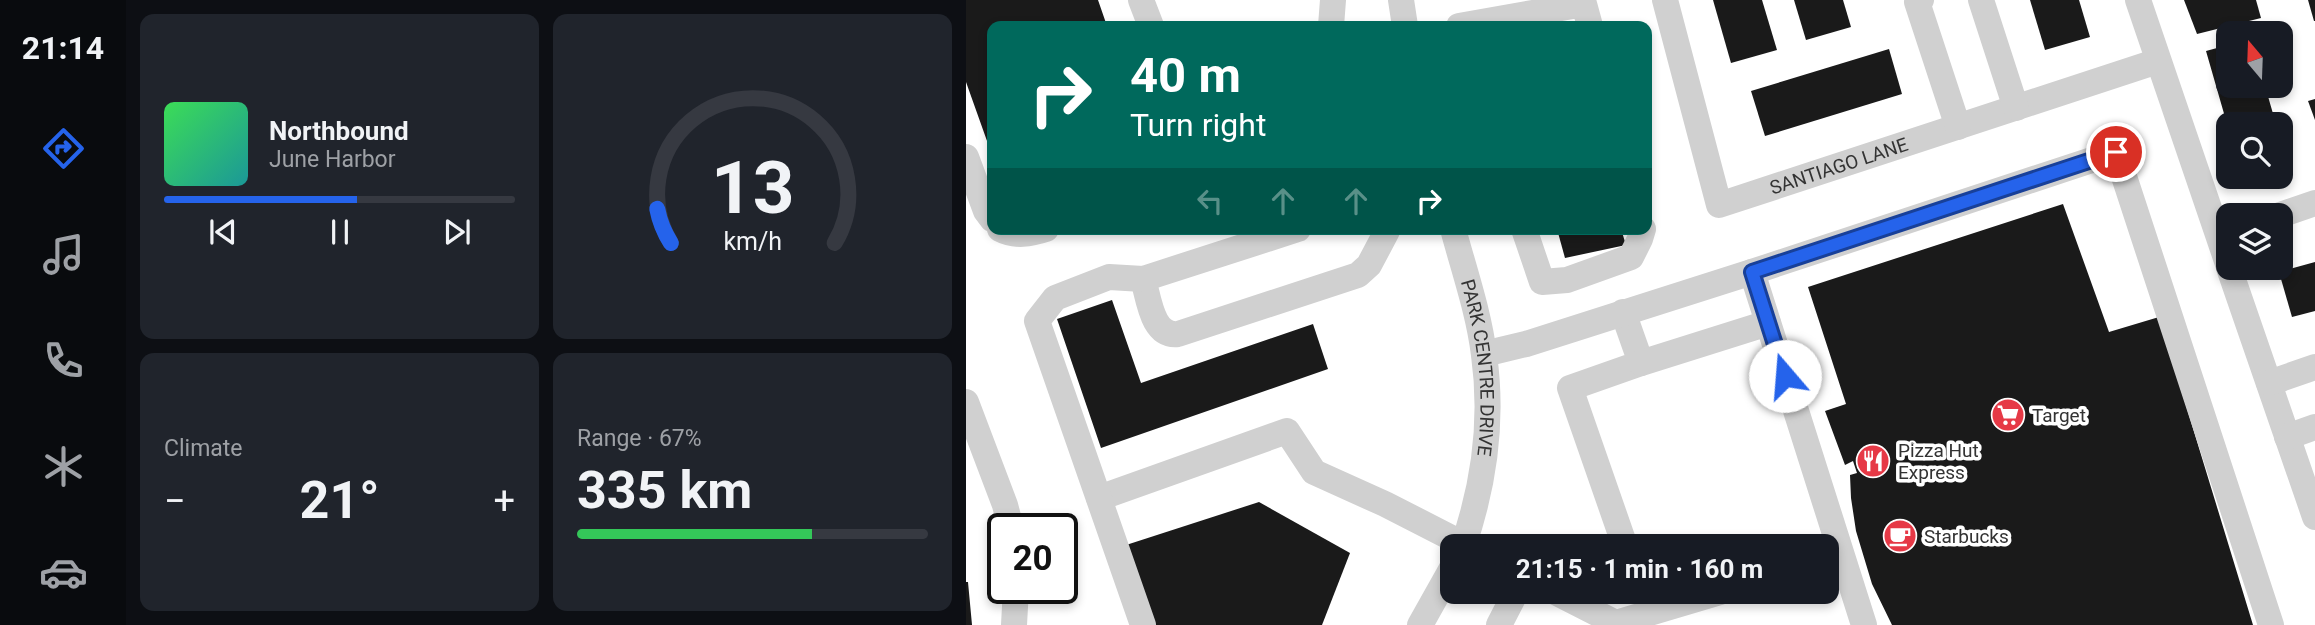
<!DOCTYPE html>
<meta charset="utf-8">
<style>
:root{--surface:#171b24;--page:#20242c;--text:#f1f3f6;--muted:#9ea1a6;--line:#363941;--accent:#2563eb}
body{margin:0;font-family:Roboto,sans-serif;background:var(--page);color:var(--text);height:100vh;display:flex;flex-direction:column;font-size:26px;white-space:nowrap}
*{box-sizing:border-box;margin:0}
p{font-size:23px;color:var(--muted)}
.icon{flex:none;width:38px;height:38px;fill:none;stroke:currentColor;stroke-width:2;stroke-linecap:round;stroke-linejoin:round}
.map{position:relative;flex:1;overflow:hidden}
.sheet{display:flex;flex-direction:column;gap:14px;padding:14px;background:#0d0f14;width:840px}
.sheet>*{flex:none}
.top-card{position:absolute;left:21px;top:21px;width:665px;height:214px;border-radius:14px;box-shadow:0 4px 10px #0003;background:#00695c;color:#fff;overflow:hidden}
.needle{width:46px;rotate:341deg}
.buttons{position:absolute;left:1250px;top:21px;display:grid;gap:14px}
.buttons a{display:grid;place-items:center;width:77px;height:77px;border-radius:14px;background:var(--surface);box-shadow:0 4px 10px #0003;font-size:35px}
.speed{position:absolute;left:21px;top:513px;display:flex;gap:14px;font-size:35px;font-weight:700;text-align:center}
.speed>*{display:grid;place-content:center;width:91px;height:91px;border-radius:50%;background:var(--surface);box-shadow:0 4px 10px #0003;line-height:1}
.speed .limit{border:4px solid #111;border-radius:10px;background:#fff;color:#111}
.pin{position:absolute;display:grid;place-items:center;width:60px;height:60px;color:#fff;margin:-30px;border:4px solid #fff;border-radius:50%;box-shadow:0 2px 7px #0007}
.me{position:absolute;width:77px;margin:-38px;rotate:342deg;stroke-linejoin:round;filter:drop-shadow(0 0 5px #0008)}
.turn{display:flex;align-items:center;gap:24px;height:147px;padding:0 28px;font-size:32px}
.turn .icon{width:91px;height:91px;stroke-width:2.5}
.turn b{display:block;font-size:49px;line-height:60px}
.lanes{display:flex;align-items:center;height:66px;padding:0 28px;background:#0003;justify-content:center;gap:35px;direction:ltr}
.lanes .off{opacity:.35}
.big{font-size:52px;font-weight:700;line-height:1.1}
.sheet .tile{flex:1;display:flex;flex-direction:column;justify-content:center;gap:10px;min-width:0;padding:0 24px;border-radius:14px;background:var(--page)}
.sheet .dial{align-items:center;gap:0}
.dial svg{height:182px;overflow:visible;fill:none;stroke:var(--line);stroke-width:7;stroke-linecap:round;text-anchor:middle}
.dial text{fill:var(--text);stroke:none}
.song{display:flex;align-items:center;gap:21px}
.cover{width:84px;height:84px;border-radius:10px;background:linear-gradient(135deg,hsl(130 70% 55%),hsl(180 70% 35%))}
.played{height:7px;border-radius:4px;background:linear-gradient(90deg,var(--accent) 55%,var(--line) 55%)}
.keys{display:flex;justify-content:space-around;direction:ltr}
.heat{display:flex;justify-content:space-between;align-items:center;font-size:38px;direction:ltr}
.charge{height:10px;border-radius:5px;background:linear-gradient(90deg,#34c759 67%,var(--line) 0)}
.sheet .tiles{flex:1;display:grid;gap:14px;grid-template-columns:repeat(2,1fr)}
.trip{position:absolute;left:474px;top:534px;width:399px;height:70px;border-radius:14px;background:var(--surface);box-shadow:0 4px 10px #0003;font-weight:700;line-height:70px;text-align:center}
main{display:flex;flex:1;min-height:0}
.menu{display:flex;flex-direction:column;width:126px;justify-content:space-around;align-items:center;background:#090b0e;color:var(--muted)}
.menu .icon{width:49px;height:49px}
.menu .on{color:var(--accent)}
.menu b{font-size:32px;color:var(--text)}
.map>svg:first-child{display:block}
.building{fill:#1a1a1a}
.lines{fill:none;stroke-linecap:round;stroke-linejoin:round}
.minor{stroke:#d0d0d0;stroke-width:26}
.route-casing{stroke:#184099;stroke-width:18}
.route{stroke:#2563eb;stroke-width:12}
.labels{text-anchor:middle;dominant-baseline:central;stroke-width:7;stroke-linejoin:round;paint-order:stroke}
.street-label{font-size:19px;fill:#333;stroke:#fff}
.poi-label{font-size:19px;fill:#333;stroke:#fff;text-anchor:start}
</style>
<main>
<nav class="menu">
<b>21:14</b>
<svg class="icon on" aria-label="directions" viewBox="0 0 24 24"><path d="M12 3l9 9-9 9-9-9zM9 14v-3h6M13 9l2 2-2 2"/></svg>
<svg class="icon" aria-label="music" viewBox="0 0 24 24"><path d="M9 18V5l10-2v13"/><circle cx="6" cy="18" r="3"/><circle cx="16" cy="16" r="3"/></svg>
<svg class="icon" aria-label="phone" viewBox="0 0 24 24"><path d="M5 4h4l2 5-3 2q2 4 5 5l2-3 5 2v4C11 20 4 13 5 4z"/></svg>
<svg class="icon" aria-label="climate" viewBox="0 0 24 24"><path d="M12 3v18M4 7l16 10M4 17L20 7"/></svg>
<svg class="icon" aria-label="car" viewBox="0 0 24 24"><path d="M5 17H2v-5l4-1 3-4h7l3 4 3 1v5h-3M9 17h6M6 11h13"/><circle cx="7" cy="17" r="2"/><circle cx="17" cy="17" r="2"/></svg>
</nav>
<section class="sheet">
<div class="tiles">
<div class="tile">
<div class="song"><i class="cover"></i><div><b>Northbound</b><p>June Harbor</p></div></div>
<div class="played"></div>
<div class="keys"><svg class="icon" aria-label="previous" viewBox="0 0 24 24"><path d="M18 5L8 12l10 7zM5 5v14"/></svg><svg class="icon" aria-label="pause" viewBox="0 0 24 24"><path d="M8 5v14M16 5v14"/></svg><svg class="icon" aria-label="next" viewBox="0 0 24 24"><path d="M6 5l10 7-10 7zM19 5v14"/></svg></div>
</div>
<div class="tile dial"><svg viewBox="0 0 100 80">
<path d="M14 69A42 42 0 1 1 86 69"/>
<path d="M14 69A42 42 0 0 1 8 54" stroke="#2563eb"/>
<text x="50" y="56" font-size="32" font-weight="700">13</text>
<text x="50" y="72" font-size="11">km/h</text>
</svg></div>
<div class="tile"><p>Climate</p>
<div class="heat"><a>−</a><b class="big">21°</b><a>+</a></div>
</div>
<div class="tile"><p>Range · 67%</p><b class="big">335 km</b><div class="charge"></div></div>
</div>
</section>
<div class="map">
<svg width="1349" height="625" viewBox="0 0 1349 625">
<rect width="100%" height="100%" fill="#fff"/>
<g class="building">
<path d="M0 0H132L141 26H26V155L0 82Z"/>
<path d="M747 0H796L811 50 765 63Z"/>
<path d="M828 0H877L885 27 840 40Z"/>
<path d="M1064 0H1113L1124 37 1079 50Z"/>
<path d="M1218 0H1290L1295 18 1231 34Z"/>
<path d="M1342 0H1349V21H1348Z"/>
<path d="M1262 45V86H1299L1310 124H1261L1240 51Z"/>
<path d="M923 49 936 94 799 136 785 91Z"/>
<path d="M1349 99V120L1342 101Z"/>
<path d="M1315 142 1325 176 1280 189 1276 177H1314Z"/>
<path d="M1097 204 1143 332 1193 317 1287 625H926L906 584 890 531 885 498 884 475 891 473 887 461 879 465 859 411 880 404 842 287Z"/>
<path d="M591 229H655L660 245 599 258Z"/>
<path d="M1349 262V311L1326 317 1313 272Z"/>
<path d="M146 300 175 383 347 324 362 369 135 448 91 319Z"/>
<path d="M293 502 384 553 356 625H187L157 546Z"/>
<path d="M0 582H2L6 625H0Z"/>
</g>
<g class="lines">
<g class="minor">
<path d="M175 0 185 26"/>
<path d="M435 0 439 26"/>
<path id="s1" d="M699 0 753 205 1192 61"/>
<path d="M955 0 951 2 992 127"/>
<path d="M1015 0 1050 108"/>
<path d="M1172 0 1262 264"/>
<path d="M365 26 367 0"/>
<path d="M493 26 618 4 624 26"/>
<path d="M0 157 20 211 26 219"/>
<path d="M1314 215 1349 203"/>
<path d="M34 229C49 237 65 234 80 229"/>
<path id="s2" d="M487 229C498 270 513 313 518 355 527 419 518 485 497 546"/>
<path d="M558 229 576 282 601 280 665 257 674 239 677 229"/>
<path d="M1263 268 1349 517"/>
<path d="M786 272 898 625"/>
<path d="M177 279C183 299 186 337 212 334L392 275 403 265 421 231"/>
<path d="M657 312 675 363 604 388 659 546"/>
<path d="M518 354 560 344 786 272 1150 152 1305 625"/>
<path d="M675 363 802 323"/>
<path d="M1303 383 1349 367"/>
<path d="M0 402 39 505 45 528"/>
<path d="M1321 437 1349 427"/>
<path d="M133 498 321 431 348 472 419 504 501 546"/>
<path d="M589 592 650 623 754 592"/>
<path d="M48 625 50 588"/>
<path d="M177 625 71 321 89 298 143 277 177 279 332 229"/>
<path d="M454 625 486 568"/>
<path d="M533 625 550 592"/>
</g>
</g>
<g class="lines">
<defs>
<path id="route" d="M819 376 786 272 1150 152"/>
</defs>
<use href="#route" class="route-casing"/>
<use href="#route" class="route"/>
</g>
<defs>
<symbol id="supermarket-disc" viewBox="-11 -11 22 22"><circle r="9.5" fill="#e63946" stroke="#fff"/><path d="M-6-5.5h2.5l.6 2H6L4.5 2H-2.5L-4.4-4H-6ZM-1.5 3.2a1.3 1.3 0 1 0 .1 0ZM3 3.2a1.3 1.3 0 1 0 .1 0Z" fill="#fff"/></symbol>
<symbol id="restaurant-disc" viewBox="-11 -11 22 22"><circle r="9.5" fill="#e63946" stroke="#fff"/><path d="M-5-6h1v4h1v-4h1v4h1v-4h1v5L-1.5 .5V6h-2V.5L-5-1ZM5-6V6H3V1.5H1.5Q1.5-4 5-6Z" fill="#fff"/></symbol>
<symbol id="cafe-disc" viewBox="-11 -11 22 22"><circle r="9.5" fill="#e63946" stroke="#fff"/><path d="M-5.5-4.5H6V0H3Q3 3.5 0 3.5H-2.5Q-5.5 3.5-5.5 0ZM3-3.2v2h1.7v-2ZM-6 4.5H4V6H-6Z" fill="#fff"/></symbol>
</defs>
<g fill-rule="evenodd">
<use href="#supermarket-disc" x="1023" y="396" width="38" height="38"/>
<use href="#restaurant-disc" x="888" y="442" width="38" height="38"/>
<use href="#cafe-disc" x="915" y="517" width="38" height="38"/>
</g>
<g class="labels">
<g class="street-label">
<text stroke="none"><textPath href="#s1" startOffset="338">SANTIAGO LANE</textPath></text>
<text stroke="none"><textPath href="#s2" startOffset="142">PARK CENTRE DRIVE</textPath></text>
</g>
<g class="poi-label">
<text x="1066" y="415">Target</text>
<text x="932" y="450">Pizza Hut<tspan x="932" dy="22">Express</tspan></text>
<text x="958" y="536">Starbucks</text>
</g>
</g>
</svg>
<div class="buttons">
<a><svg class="needle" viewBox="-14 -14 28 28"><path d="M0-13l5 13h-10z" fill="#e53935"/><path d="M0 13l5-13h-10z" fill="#9ea1a6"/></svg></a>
<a><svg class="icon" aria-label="search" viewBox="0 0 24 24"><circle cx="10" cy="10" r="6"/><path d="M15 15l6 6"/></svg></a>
<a><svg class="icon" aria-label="layers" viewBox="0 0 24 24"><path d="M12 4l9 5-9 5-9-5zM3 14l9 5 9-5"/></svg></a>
</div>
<div class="speed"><div class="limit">20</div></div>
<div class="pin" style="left:1150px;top:152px;background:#d93025"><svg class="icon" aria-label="arrive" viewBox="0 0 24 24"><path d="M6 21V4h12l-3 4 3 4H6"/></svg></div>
<svg class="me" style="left:819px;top:376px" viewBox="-20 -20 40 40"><circle r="19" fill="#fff"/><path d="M0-13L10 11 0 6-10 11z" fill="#2563eb"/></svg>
<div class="trip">21:15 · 1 min · 160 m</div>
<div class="top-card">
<div class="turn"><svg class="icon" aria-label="right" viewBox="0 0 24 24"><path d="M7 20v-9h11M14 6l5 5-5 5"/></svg><div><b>40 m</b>Turn right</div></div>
<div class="lanes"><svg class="icon off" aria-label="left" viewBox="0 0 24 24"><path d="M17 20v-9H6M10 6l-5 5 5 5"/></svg><svg class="icon off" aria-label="ahead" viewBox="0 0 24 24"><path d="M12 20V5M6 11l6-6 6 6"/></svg><svg class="icon off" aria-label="ahead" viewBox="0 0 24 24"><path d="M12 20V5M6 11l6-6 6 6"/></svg><svg class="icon" aria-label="right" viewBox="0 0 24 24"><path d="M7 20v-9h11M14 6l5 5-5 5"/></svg></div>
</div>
</div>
</main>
